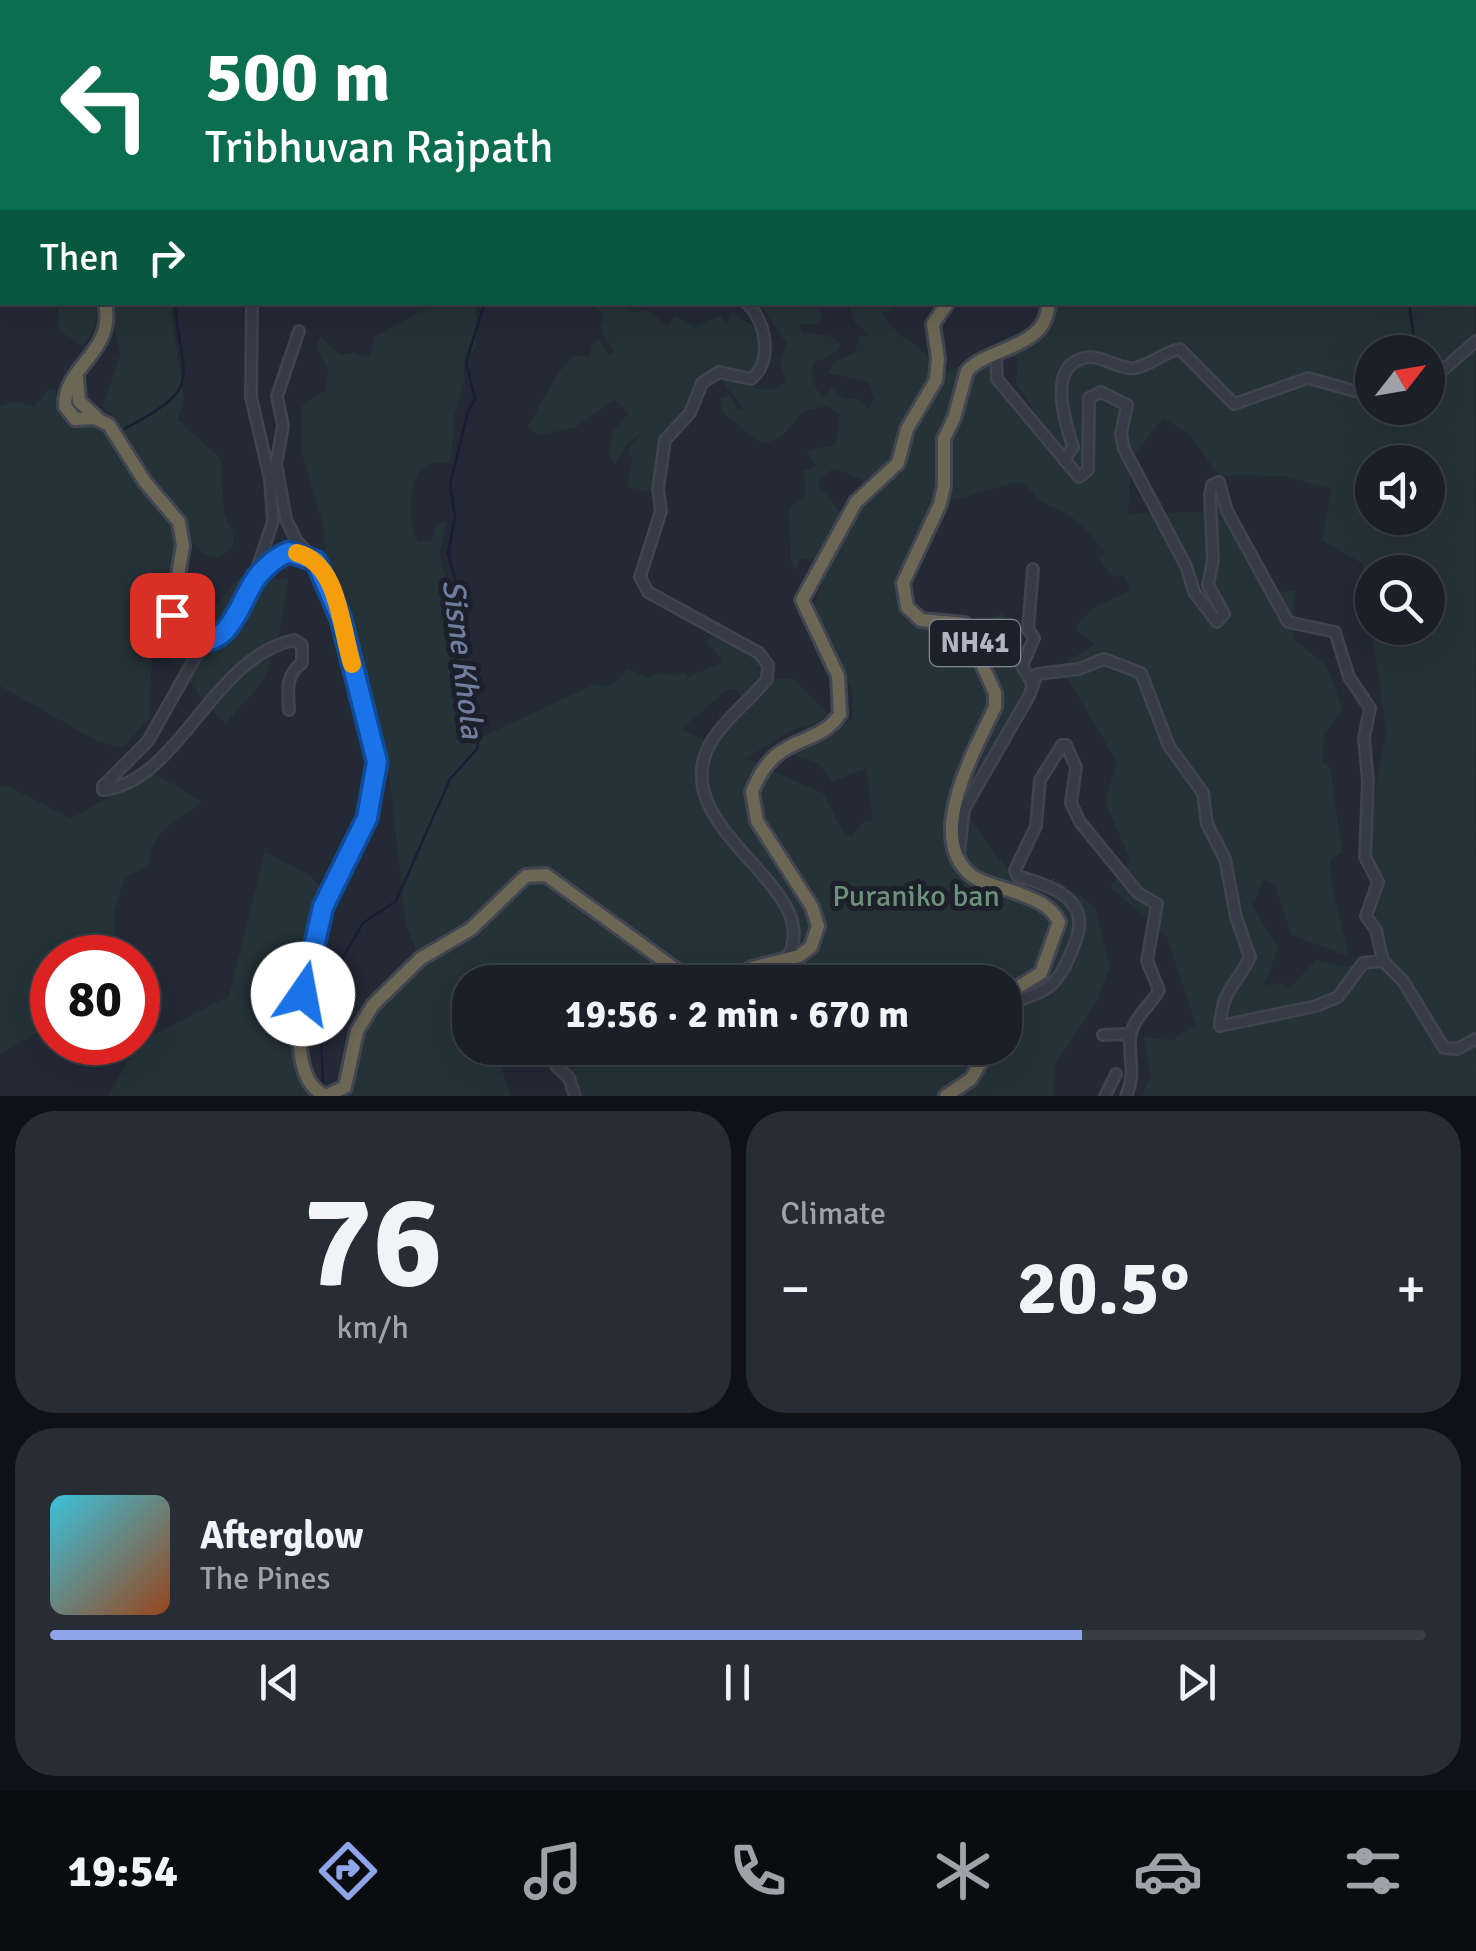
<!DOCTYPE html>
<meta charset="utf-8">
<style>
:root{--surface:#1b1f28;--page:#282c34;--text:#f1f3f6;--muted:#a0a2a8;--line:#393d45;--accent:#8fa5ea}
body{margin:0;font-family:Signika,sans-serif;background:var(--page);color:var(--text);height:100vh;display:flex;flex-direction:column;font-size:38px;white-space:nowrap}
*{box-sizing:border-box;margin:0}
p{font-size:32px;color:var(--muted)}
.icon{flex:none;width:55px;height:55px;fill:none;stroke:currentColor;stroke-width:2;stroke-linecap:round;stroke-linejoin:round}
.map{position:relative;height:1096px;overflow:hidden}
.side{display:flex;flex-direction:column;gap:15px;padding:15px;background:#0f1116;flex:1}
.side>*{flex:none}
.banner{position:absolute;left:0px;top:0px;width:1478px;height:305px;box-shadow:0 10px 40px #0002,0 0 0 2px var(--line);background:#0b6e4f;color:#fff;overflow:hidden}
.needle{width:65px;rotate:59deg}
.fabs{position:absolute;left:1355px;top:335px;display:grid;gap:20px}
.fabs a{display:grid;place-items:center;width:90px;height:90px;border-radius:50%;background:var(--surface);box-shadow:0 10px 40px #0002,0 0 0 2px var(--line);font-size:50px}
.speed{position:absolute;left:30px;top:935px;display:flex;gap:20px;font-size:50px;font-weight:700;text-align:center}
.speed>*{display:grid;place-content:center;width:130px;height:130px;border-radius:50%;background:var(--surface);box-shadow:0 10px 40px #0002,0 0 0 2px var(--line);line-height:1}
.speed .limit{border:15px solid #d22;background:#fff;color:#111}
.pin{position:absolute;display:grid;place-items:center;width:85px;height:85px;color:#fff;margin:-42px;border-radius:20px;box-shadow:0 5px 15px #0006}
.me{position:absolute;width:110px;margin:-55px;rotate:12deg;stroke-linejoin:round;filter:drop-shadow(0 0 8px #0008)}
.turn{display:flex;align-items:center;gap:35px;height:210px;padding:0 40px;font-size:45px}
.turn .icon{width:130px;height:130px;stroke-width:2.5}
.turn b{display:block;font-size:70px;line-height:85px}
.then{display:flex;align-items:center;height:95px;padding:0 40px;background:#0003;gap:20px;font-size:38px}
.big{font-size:75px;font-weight:700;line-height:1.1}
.side .widget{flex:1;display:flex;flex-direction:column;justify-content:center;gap:15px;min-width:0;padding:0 35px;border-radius:40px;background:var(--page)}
.side .dial{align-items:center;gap:0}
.dial b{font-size:130px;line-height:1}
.song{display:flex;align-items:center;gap:30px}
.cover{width:120px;height:120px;border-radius:15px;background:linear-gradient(135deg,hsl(190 70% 55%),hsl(20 70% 35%))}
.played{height:10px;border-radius:5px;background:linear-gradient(90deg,var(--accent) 75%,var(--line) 75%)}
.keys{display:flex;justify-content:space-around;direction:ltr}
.heat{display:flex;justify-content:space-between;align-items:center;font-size:55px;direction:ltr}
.side .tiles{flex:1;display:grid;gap:15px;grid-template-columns:1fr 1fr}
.widget:last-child{grid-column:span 2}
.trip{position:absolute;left:452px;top:965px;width:570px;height:100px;border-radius:40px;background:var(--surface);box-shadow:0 10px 40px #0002,0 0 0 2px var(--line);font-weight:700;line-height:100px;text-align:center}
.menu{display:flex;height:160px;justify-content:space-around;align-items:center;background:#0b0c10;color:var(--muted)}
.menu .icon{width:70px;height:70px}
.menu .current{color:var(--accent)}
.menu b{font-size:45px;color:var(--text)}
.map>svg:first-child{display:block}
.green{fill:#253237;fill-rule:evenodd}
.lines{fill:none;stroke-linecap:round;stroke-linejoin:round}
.stream{stroke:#181f32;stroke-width:2.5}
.minor-casing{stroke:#404450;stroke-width:14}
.highway-casing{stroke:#424651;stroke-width:18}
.minor{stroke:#373b47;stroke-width:9}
.highway{stroke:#6c6655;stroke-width:12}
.route-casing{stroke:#114b97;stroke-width:25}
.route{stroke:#1a73e8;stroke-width:18}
.slow{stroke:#f59e0b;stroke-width:18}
.labels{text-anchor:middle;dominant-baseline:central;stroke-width:10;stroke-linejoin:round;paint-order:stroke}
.shield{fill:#1c202b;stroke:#858995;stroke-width:2.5}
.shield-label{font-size:28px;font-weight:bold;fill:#b2b6c3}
.park-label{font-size:30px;fill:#6c917a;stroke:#1c202b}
.water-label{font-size:32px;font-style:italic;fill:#6f7c9e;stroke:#1c202b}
</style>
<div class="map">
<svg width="1476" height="1096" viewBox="0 0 1476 1096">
<rect width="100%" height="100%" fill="#242936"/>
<g class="green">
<path d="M730 0H1008L729 2Z"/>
<path d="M1016 0H1299L1016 2Z"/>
<path d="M1475 300 1476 1096H1142L1151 1075 1143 1037 1172 1040 1196 1024 1166 935 1110 887 1130 860 1105 801 1117 762 1060 666 1095 644 1075 628C1090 606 1107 602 1130 591L1124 575 1113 577 1098 559 1105 552C1095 540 1084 527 1071 517 1051 503 1042 508 1027 485L1017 482 940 504 903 583 913 615 969 630 1002 613 1032 683 988 762 970 820 1014 878 1047 888 1053 877 1095 907 1110 967 1096 1003 1055 1065 1054 1096H571L568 1075 572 1073H566L564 1048H1005V982H470V1048H516L501 1067 511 1096H347L354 1090 365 1023 417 954 406 925 390 782 338 586 326 561 323 525 302 454V406L326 390 328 369 316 347 320 336 341 355 355 352 363 358 370 355 375 336 436 303H476V347L463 365 465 378 454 418 451 462C444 463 433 462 427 465 406 476 408 524 418 542L432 540 437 524 447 522C445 532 440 545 440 555 441 585 469 596 453 634L469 669 466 709 473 741 595 684 610 687 628 669 649 678 658 672 675 676 684 672 688 677 722 662 706 640 717 634C732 642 742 655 758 660L761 674 742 700 736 689 727 690 681 729 714 744 769 680 792 678 828 714C817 728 800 725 785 734 771 742 759 752 744 758L824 794 845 836H852L863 822 873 820 866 768 832 782 819 763 788 754 853 719 852 691 814 608 830 559H800L796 571 791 560 789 508 806 494 803 471 817 466 806 451 836 445 840 414 827 406 805 411 780 438 766 443 757 441 721 411 720 399 730 395 738 410 744 409 718 376C744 374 764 405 787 380L780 364 786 343 759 303H810L823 314 818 324H798L803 332 831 336 841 345 838 351 813 364 812 380 822 399 832 388 844 399H859L868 408 874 399 869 382 828 373 834 362 854 354 860 336 870 335 855 323 850 310 856 303H896L897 308 883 313C895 339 923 343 932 363L929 380 918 391 921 396 906 417 888 469 867 482 835 468 819 478V485L849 524 907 449 944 373 1026 334 1042 321 1041 303ZM1372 352H1428V408H1372ZM987 353 1018 358 1016 384 1045 427 1037 429 996 383ZM1163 418 1190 435 1218 475 1284 476 1331 489 1322 541 1362 563 1386 731 1365 852 1383 960 1343 967 1316 960 1289 989 1281 983 1264 985 1278 949 1250 901H1255L1263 879 1275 884 1291 935 1349 956 1331 881 1330 860 1342 852 1330 766 1322 763 1324 734 1343 709 1326 665 1293 639 1295 590 1274 593 1227 511 1128 514 1131 458ZM1372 462H1428V518H1372ZM1372 572H1428V628H1372Z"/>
<path d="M58 303H99L93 331 83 346 58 330Z"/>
<path d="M110 303H170L184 401 178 420 221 459 224 513 233 533V547L217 558 204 554 191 541 183 514 146 472 116 418 103 406 120 355Z"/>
<path d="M587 303H628L632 312 649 310 667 327 674 316 695 327 721 315 727 324 731 312 759 330V369L746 377 725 366 701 378 686 412 662 438 655 493 627 487 632 461 628 449 646 429 626 445 616 464 609 456 612 432 629 413 615 400 574 428 538 435 528 426 559 372 574 355 589 357 592 344 599 339 609 355 614 353 601 330 603 312Z"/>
<path d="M55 389 61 408 108 430 176 531 177 552 168 610 153 635 149 719 122 748 97 741 0 686V407L14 401 34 407 48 390Z"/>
<path d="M240 577 288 579 279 634 264 680 226 723 206 704 172 657Z"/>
<path d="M156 774 202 802C173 826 155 823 149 864L125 878 114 911 117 957 52 958V1023L0 1055V788L8 786 70 818C100 806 126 782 156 774Z"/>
<path d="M265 851C280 863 308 869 318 884 332 907 266 1059 312 1096H108L139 1042 229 996Z"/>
</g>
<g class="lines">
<g class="stream">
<path d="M507 0 508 2"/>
<path d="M308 2V0"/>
<path d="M1402 352 1414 339 1409 302"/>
<path d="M124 429C207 385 181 383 175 302"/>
<path d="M323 1085 321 1040 327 985 363 923 396 901 450 779 477 749 479 734 469 711 468 678 456 659 458 590 448 554 455 517 450 485 468 411 475 399 466 362 485 302"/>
</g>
<defs>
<g id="minor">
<path d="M993 0V2"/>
<path d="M1475 134 1476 135"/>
<path d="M1475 224H1476"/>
<path d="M252 302 251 397 270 479 273 521 254 578"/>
<path d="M745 302C766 318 774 362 751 379L719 372 702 383 690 413 665 440 658 489 661 511 640 577 648 592 759 653 768 665 767 679C749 702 719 723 707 750 671 833 828 889 787 958"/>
<path d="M299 331 277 396 283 426 276 464 286 519 296 540 312 557"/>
<path d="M996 356 997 379 1079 477 1088 470 1089 398 1101 392 1127 405 1121 434 1124 449 1186 566 1194 592 1217 622 1224 614 1208 585 1213 560 1210 495 1212 485 1219 482 1227 511 1288 622 1335 632 1349 677 1370 708 1364 738 1368 781 1365 857 1378 882 1366 916 1376 930 1383 961"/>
<path d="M1428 383 1476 341"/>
<path d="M1064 460 1073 447C1065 422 1045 362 1089 357 1104 356 1119 370 1135 368 1151 365 1164 352 1180 349L1234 404 1308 378 1372 396"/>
<path d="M1032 683 1022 666 1034 638 1028 629 1033 569"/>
<path d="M103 786V790C180 781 211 658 294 640L302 645V663C285 675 288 691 289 710"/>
<path d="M103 786 148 741 205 640"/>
<path d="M959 853 964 809 1029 696 1037 674 1079 669 1104 659 1141 673 1169 746 1203 793 1207 824 1225 859 1236 917 1250 957C1236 986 1222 989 1220 1026L1316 1006 1338 997 1363 963 1383 961"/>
<path d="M1383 961 1403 981 1444 1048 1457 1049 1476 1039"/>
<path d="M1005 1013C1016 996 1037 998 1051 985 1063 974 1068 960 1074 945 1094 900 1053 886 1017 876L1015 870 1036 826 1040 780 1062 745H1066L1076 767 1071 803 1080 822 1138 893 1157 904 1147 961 1159 990C1150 1007 1132 1018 1130 1039 1129 1062 1136 1074 1126 1096"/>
<path d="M1103 1035 1124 1034 1130 1039"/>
<path d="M556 1048V1066L569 1078 575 1096"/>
<path d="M1105 1096 1116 1074"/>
</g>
<g id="highway">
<path d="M155 2 156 0"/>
<path d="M105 302C116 353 64 365 65 406L75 419 95 418 109 425 145 482 179 522 183 546 172 611 174 625 192 637 211 638C247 616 248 569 289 552L312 558C337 578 340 621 347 650 358 694 381 737 375 783 368 830 337 866 323 910 310 949 276 1076 326 1096L345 1087 357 1031 373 1005 420 959 471 929 526 876 546 875 693 982"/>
<path d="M77 377 79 401 97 418"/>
<path d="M725 982 752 968 799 956 811 947 818 926 812 907 757 821 752 792C776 730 816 750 840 714L838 676 802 600 856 502 898 463 907 429 936 380 938 358 933 324 948 302"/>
<path d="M1005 995 1041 973 1059 922C1050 904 1033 899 1015 892 1001 887 982 884 971 875 924 837 976 748 995 707V693L964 624 921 620 907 607 903 583 940 504 944 486V439L954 418 967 371C990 346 1050 348 1048 302"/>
<path d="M946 1096 971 1079 989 1048"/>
</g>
</defs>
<use href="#minor" class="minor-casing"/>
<use href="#highway" class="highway-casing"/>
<use href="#minor" class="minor"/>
<use href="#highway" class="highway"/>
</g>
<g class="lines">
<defs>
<path id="route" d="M172 615C174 628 180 633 192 638 230 653 241 597 257 577 266 566 276 557 289 552L316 561 341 619 377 762 367 818 323 907 303 994"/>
</defs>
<use href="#route" class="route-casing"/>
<use href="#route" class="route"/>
<path class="slow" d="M297 553C339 563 341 629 352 664"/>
</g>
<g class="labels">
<rect class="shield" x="930" y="620" width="90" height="46" rx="8"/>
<g class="shield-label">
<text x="975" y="643">NH41</text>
</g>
<g class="park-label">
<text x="916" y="896">Puraniko ban</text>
</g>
<g class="water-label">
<text transform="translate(463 659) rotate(83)">Sisne Khola</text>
</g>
</g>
</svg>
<div class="fabs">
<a><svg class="needle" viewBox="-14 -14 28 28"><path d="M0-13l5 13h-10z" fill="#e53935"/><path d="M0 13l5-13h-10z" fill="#a0a2a8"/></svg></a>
<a><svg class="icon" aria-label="sound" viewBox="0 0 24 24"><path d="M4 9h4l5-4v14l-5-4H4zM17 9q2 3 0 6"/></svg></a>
<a><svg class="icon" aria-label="search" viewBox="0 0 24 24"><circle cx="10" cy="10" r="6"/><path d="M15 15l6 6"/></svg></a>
</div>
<div class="speed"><div class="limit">80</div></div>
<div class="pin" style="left:172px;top:615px;background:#d93025"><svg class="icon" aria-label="arrive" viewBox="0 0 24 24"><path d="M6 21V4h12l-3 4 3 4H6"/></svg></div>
<svg class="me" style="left:303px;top:994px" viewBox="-20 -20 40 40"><circle r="19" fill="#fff"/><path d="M0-13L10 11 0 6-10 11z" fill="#1a73e8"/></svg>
<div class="trip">19:56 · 2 min · 670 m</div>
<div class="banner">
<div class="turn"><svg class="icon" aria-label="left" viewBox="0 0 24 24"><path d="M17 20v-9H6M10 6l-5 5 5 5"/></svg><div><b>500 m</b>Tribhuvan Rajpath</div></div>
<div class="then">Then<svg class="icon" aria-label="right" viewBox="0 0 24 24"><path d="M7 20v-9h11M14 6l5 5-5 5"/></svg></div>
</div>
</div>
<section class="side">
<div class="tiles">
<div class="widget dial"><b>76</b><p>km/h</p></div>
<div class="widget"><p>Climate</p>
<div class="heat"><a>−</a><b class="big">20.5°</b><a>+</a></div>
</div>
<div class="widget">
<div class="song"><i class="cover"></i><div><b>Afterglow</b><p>The Pines</p></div></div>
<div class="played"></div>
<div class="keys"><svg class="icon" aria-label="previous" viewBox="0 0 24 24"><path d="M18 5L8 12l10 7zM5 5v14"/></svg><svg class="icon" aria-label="pause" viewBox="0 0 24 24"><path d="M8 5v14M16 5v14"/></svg><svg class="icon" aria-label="next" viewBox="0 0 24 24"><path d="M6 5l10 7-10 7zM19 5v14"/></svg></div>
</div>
</div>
</section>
<nav class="menu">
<b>19:54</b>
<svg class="icon current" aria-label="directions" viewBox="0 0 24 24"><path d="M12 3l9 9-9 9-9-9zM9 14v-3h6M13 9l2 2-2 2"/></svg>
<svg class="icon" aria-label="music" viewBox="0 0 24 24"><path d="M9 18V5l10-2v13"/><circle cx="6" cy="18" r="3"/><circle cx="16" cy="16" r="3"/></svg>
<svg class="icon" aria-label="phone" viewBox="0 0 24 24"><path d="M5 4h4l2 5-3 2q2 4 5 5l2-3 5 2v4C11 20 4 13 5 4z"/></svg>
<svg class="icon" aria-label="climate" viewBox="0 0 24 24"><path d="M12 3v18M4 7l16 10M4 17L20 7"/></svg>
<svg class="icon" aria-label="car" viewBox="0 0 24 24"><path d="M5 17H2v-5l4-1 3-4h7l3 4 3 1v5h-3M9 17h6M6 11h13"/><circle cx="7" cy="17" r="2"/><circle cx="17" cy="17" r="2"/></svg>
<svg class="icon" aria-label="filters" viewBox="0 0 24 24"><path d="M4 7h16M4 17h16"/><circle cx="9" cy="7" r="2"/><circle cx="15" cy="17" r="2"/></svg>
</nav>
